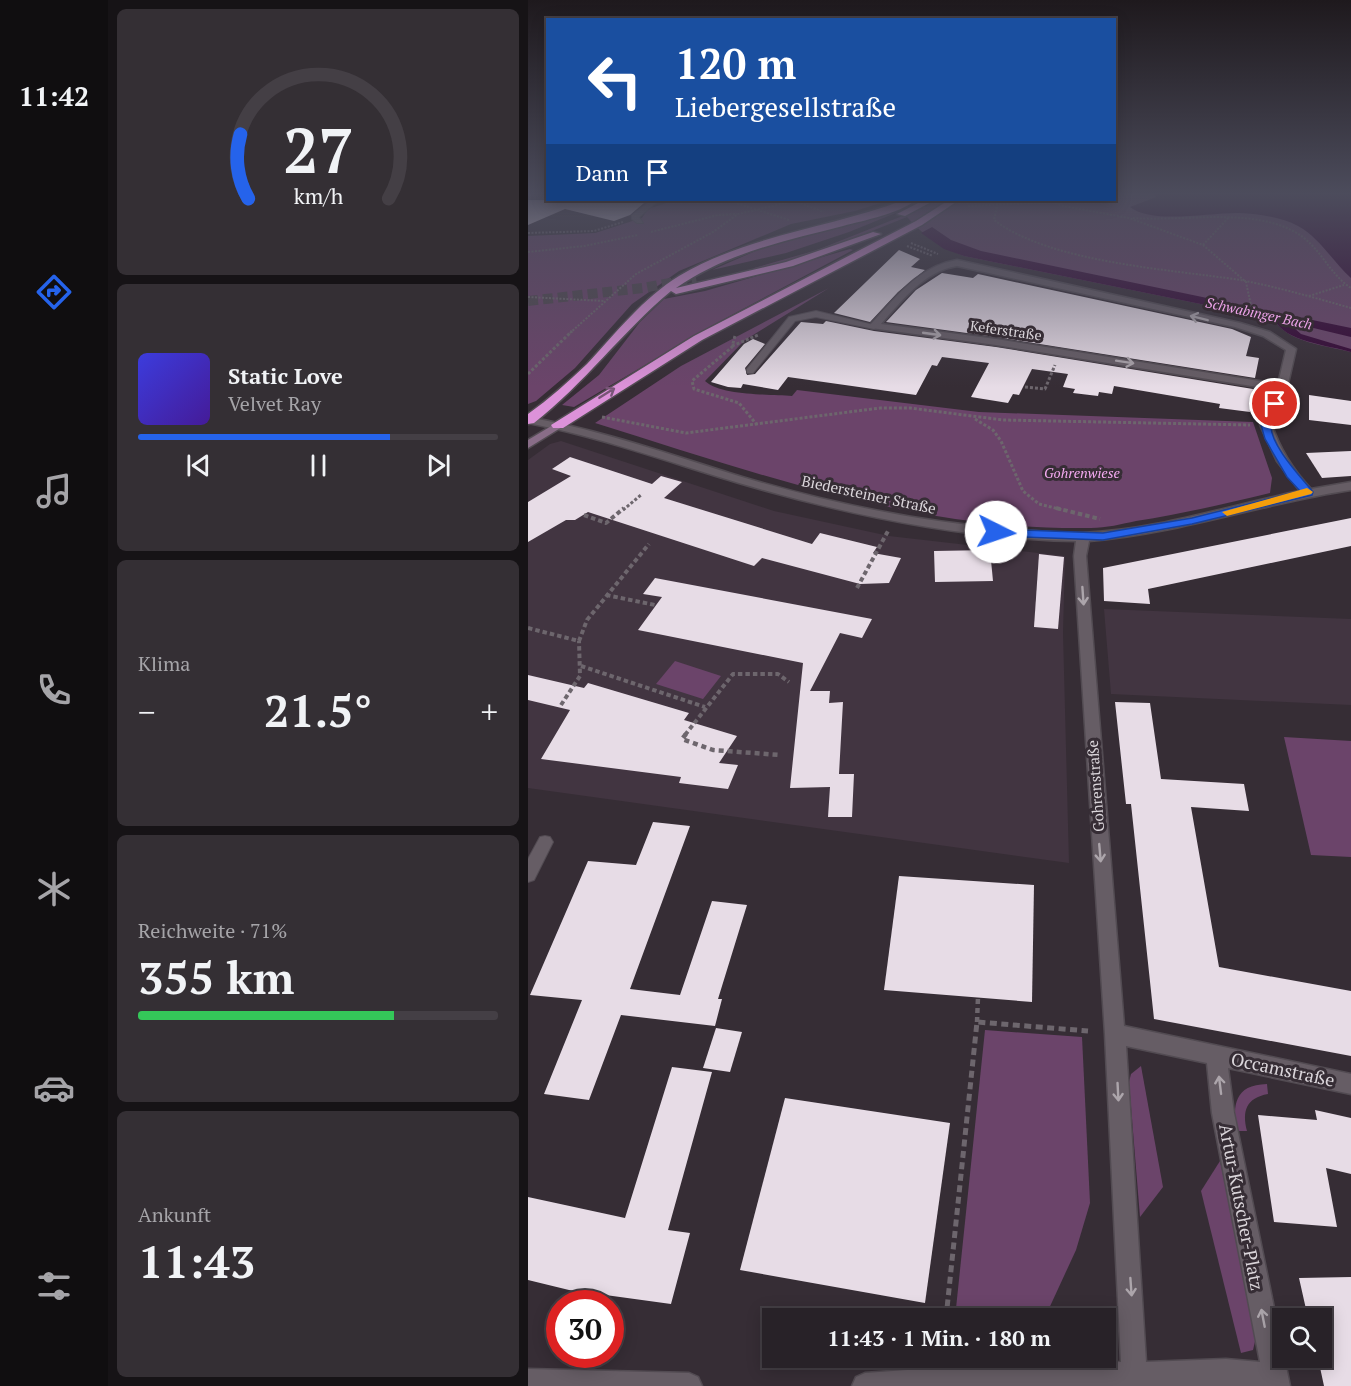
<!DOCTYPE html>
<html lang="de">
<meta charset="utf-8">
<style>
:root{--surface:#282228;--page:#342f34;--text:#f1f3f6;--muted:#a5a4a8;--line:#443f45;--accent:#2563eb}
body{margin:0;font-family:"PT Serif",serif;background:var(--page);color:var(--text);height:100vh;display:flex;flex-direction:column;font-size:22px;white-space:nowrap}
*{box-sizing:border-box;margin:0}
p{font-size:20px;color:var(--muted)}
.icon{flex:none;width:33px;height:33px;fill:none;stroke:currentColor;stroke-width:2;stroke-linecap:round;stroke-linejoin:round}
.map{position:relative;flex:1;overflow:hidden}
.drawer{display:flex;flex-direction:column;gap:9px;padding:9px;background:#161316;width:420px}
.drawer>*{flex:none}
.guide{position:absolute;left:18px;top:18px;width:570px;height:183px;border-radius:0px;box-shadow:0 3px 15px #0003,0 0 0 2px var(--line);background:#1a4fa0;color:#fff;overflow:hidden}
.buttons{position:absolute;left:744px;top:1308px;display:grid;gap:12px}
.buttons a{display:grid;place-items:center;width:60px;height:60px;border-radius:0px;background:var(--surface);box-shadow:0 3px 15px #0003,0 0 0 2px var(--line);font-size:30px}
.speed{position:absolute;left:18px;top:1290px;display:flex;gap:12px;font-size:30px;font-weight:700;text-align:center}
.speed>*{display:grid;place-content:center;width:78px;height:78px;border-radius:50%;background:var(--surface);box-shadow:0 3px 15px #0003,0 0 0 2px var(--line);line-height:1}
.speed .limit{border:9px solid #d22;background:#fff;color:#111}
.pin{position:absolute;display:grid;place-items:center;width:51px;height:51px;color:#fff;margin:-26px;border:3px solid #fff;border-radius:50%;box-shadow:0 2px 6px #0007}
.me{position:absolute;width:66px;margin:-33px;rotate:94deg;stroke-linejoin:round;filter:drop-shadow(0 0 4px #0008)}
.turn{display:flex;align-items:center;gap:21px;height:126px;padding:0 30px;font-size:27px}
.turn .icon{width:78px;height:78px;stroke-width:2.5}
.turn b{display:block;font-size:42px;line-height:51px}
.then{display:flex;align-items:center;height:57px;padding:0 30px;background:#0003;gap:12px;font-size:22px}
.big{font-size:45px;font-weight:700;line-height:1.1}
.drawer .widget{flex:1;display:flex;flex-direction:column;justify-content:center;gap:9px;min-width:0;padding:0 21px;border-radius:9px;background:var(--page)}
.drawer .dial{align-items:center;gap:0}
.dial svg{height:156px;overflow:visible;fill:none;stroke:var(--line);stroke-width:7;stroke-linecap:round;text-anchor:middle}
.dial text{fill:var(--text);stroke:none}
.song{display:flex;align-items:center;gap:18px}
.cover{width:72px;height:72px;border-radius:9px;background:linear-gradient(135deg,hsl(240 70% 55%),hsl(260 70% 35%))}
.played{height:6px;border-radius:3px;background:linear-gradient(90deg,var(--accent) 70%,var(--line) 70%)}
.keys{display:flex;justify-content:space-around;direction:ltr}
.heat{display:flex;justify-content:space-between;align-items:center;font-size:33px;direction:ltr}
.charge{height:9px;border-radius:4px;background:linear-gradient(90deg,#34c759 71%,var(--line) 0)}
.trip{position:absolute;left:234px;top:1308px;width:354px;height:60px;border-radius:0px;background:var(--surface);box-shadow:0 3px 15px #0003,0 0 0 2px var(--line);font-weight:700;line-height:60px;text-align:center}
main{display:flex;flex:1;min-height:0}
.menu{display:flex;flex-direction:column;width:108px;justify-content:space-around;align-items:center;background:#100e10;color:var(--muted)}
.menu .icon{width:42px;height:42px}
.menu .active{color:var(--accent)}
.menu b{font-size:27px;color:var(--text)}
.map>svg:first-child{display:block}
.built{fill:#423541}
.green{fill:#6b446a}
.water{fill:#350735}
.building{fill:#e7dce6}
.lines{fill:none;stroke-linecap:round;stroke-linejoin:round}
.highway-tunnel{stroke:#4f464e;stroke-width:10;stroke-dasharray:10 5;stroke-linecap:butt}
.lane-casing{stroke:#524b52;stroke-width:2}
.street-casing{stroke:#524b52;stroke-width:3}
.secondary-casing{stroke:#524b52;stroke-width:3}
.highway-casing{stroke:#524b52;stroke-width:3}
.path-far4{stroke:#6d666d;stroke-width:2;stroke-dasharray:2 1.5;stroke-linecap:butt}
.path-far3{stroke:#6d666d;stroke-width:3;stroke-dasharray:3 2;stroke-linecap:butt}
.path-far2{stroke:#6d666d;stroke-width:4;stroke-dasharray:4.5 3;stroke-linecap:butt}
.path-far1{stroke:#6d666d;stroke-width:4.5;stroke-dasharray:5 4;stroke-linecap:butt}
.path{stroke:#6d666d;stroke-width:5;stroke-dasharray:7 4.5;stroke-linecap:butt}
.lane{fill:#665d65;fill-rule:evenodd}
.street{fill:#665d65;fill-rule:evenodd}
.secondary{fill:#896d88;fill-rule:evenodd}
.highway{fill:#dc92d9;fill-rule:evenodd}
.oneway{stroke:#aca5ab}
.oneway2{stroke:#785577}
.route{fill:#2563eb;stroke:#184099;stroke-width:1.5}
.slow{fill:#f59e0b}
.labels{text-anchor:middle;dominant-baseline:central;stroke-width:6;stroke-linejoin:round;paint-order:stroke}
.far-water-label{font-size:14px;font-style:italic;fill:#eda3e9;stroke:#362d35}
.far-street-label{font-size:14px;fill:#dad5da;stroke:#362d35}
.far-park-label{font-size:14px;font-style:italic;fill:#f4aaf1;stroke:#362d35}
.street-label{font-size:15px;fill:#dad5da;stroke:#362d35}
.near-street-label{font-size:18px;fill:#dad5da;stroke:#362d35}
</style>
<main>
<nav class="menu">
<b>11:42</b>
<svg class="icon active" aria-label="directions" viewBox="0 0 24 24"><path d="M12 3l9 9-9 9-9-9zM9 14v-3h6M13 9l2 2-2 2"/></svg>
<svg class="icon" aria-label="music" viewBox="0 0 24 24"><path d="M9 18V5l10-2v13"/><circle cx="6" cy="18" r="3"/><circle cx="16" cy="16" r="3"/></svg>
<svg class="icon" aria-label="phone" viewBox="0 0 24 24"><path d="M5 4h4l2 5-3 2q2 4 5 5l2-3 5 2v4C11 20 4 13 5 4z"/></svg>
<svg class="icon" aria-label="climate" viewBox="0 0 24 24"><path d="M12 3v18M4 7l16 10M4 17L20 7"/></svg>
<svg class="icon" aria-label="car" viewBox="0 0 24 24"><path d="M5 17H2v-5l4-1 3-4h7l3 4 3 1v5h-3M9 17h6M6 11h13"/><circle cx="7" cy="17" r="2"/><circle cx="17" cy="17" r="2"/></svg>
<svg class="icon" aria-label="filters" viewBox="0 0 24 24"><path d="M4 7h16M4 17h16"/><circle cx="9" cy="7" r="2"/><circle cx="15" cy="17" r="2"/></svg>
</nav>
<section class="drawer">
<div class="widget dial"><svg viewBox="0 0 100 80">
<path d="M14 69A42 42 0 1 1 86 69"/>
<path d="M14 69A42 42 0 0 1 10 36" stroke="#2563eb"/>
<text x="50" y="56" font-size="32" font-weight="700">27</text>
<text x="50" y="72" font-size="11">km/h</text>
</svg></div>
<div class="widget">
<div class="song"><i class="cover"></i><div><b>Static Love</b><p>Velvet Ray</p></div></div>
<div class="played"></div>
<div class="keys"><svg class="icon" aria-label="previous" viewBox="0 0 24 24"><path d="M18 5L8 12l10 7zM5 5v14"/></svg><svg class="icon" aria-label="pause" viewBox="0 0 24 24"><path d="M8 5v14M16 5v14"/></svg><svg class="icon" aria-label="next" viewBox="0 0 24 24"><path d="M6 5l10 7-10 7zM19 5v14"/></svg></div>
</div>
<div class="widget"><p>Klima</p>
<div class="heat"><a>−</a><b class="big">21.5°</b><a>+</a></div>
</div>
<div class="widget"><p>Reichweite · 71%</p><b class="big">355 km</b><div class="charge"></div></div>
<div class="widget"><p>Ankunft</p><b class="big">11:43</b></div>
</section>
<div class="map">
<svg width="823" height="1386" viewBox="0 0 823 1386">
<rect width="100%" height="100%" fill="#362d35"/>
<g class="built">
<path d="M33 441 246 511 361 536 537 556 535 633 541 863 0 788V460L22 444Z"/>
<path d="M576 609 823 619V705L583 694Z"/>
</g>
<g class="green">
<path d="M587 193H823V352C800 346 757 342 746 319L436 256C412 247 395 235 379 217L291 252 227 270 226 268 289 250 377 215 363 200H586Z"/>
<path d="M148 200H362L327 211 263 224 151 271 104 304 47 368 8 401 0 404V236L67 233 114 218 120 209Z"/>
<path d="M366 210 370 212 321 232 258 253 184 270 232 249Z"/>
<path d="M322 249 325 250 185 325 46 407 34 405 71 375 112 322 136 299 177 291Z"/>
<path d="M301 288 217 340 177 381C193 396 241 394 264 396L269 390 451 412 725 422 744 478 742 493C697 504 653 514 608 521 594 524 578 528 563 528 390 531 230 474 67 423L153 366Z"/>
<path d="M147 661 193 676 175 699 128 684Z"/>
<path d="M756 737 823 741V857L783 855Z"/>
<path d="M457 1030 554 1037 562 1203 548 1250 518 1315 512 1318H427Z"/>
<path d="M613 1066 635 1187 612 1217 601 1082 603 1074Z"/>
<path d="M739 1084 740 1094C718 1098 714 1111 719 1131H708C705 1105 706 1085 739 1084Z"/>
<path d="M692 1161 729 1333 725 1350 713 1353 673 1191Z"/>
<path d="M593 1312 590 1331 578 1350V1318H572L574 1314Z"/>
</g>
<g class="water">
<path d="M626 193H823V278C805 262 792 238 770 226 753 217 731 214 712 213 683 212 625 225 602 207L628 197Z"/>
<path d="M404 227 423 240 453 251 823 328V337L773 325 765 327 773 334 823 349V352C800 345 757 342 746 319L436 256 416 249 393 233Z"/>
</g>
<g class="building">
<path d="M0 200H83L116 203 102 215 86 221 37 209 0 225Z"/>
<path d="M371 250 392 259 383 267 397 270 370 292 342 322 306 313Z"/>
<path d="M414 273 445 278 450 274 704 329 723 337 718 356 731 358 727 378 468 337 358 322 388 290Z"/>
<path d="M298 321 346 331 468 347 725 389 722 412 691 408 692 404 586 386 584 394 571 392 570 396 545 393 547 389 535 387 540 374 504 369 491 395 485 394 480 403 443 397 461 363 414 357 409 366 404 365 388 395 260 377 250 390 215 384 213 388 200 387 183 382 216 344 225 339 237 344 217 368 219 375 227 374 273 322 295 324Z"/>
<path d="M781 395 823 401V425L781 420Z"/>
<path d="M823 451V476L794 478 778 453Z"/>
<path d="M42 457 124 484 133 476 154 482 136 498 284 544 292 533 349 547 345 553 373 558 361 583 332 584 234 558 226 566 60 512 47 520H38L0 542V502L43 476 24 469Z"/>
<path d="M823 518V546L620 589 622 604 576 601 575 568Z"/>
<path d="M462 550 465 581 407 582 406 551Z"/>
<path d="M511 554 536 557 530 629 506 627Z"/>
<path d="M127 578 344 619 334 638 312 633 282 691H302L301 703 315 702 311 774H326L324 817H300L302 787 262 788 275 663 110 630 134 597 115 594Z"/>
<path d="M0 675 56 688 60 683 161 713 156 720 209 736 191 763 210 765 200 789 151 783 153 777 13 759 42 710 0 700Z"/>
<path d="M587 702 622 703 633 779 716 784 721 811 663 807 691 967 823 991V1056L626 1019 603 804H598Z"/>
<path d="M125 822 162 826 102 989 152 995 184 901 219 905 190 999H194L187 1026 93 1015 61 1100 16 1094 54 1000 2 995 60 861 108 865Z"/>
<path d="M371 876 506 885 504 1002 356 990Z"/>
<path d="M188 1028 214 1032 202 1072 175 1068Z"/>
<path d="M144 1067 184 1072 140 1230 162 1233 143 1304 41 1290 0 1280V1197L97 1218Z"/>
<path d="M257 1098 422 1123 397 1303 212 1270Z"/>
<path d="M787 1110 823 1118V1174L798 1168 809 1227 746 1222 730 1115 789 1120Z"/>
<path d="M823 1277V1386H796L790 1358H794V1318H780L771 1278Z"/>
</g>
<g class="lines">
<path class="highway-tunnel" d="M0 301 115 288 168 278"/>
<defs>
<g id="lane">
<path d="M124 200H131L111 217 115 223H109L104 219V215Z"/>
<path d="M288 311 350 326 346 329 288 317 267 321 225 373H219V369L261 317Z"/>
<path d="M17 836 22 837 25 842 6 880 0 882V859L12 837Z"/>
</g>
<g id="street">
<path d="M429 260 712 323 742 332 768 349 759 388 744 425C752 450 765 470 783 489L823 482V490C735 503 650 534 561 541L558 556 596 1026 823 1074V1094L700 1068 706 1113 762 1386H324L328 1377 337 1373 420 1367 593 1362 577 1034 546 556 548 541C434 539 320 515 211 483 141 462 72 437 0 423V417C73 430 143 455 214 477 301 503 391 522 482 529 505 531 530 534 554 533 629 530 699 506 772 491L749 461 732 425 748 390 468 345 343 328V324C368 297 391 266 429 260ZM429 266 707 327 735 336 758 350 750 384 468 339 353 324C374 301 396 271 429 266ZM598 1046 679 1063 684 1113 732 1362 698 1359 618 1362Z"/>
<path d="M0 1369 161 1373 170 1377 174 1386H0Z"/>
</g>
<path id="secondary" d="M30 422 34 423V427L0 448V440Z"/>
<g id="highway">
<path d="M376 200H388C370 214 337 220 315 226 257 241 198 253 148 288L258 262 345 232 353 234 265 266 148 294 143 291C94 332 56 384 6 423L0 424V414C21 399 40 382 59 364 88 333 115 298 151 276 220 235 302 228 376 200Z"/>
<path d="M396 200H407L377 216 369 214Z"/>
<path d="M421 200H431L394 225 174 340 35 428H25L23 425 166 336 388 221Z"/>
</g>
</defs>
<use href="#lane" class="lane-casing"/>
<use href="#street" class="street-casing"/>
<use href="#secondary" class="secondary-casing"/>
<use href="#highway" class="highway-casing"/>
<g class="path-far4">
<path d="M199 200 261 220"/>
<path d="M220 200 259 201"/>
<path d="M470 200 466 220C523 263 641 269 712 280 750 287 787 298 823 308"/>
<path d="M521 200 535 206 601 218 675 245 718 282 725 315"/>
<path d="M266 201 296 212"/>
<path d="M440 206 527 202"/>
<path d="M605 218C657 222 733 205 776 238 794 252 803 275 823 288"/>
<path d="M123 232 190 215 209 214"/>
<path d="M0 233 66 231 95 222"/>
<path d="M383 243 410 254"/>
<path d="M675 245 701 217"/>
<path d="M379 246 405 256"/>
<path d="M0 252 56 246 110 235"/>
<path d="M781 296 816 285"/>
<path d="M0 297 76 301"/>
<path d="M42 333 108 274 185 232 210 214 266 201"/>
</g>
<g class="path-far3">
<path d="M207 336 204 347 164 381 166 389 211 403 229 425"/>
<path d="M204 346 230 335"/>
<path d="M0 374 44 331"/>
<path d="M497 387 517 389 527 365"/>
<path d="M74 417 158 433 352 408H382L475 420 722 425"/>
<path d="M447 419 465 430 473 441 495 491 511 504 535 510"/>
<path d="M95 510 113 495"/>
</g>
<g class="path-far2">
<path d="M528 508 572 519"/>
<path d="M56 515 78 523 96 508"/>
<path d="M329 588 360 531"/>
<path d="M78 595 127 605"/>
<path d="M0 628 51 641 59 620 121 544"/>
<path d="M53 666 177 707"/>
<path d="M33 705 52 676 51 641"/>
<path d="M157 735 205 674H250L261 682"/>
</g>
<g class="path-far1">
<path d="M158 734 154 739 185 750 252 755"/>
<path d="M449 1022 450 997"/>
</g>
<path class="path" d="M418 1318 449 1022 560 1031"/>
<use href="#lane" class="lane"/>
<use href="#street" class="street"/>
<use href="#secondary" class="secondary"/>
<use href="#highway" class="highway"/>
</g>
<defs><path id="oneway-shaft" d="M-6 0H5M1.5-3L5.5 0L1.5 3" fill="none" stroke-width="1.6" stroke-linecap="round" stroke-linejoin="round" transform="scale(1.5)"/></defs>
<g class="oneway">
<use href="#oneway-shaft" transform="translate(671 318) rotate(-166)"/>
<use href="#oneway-shaft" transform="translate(404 334) rotate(8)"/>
<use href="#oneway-shaft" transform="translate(597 362) rotate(9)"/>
<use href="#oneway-shaft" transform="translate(555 596) rotate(86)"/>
<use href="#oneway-shaft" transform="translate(572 853) rotate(85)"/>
<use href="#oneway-shaft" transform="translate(692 1085) rotate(-97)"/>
<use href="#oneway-shaft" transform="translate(590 1092) rotate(87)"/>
<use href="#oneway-shaft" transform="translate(603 1287) rotate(86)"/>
<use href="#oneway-shaft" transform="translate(735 1318) rotate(-101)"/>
</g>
<use class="oneway2" href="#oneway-shaft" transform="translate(79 393) rotate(-32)"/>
<linearGradient id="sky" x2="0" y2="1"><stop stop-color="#1e191d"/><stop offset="0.5" stop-color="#4c4c5c"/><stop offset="1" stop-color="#4c4c5c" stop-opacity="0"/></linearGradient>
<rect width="823" height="387" fill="url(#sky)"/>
<path class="route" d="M747 401 752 404C749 410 743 419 743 426 743 446 773 477 785 492L784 495 664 524 575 540 468 536 463 532 468 529 575 533 664 518 772 491 759 477 737 439 733 425 742 404Z"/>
<path class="slow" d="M779 488 785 492 783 494 699 516 694 512Z"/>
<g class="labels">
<g class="far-water-label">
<text transform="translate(731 313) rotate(12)">Schwabinger Bach</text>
</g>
<g class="far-street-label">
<text transform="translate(478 330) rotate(8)">Keferstraße</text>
</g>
<g class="far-park-label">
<text x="554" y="472">Gohrenwiese</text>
</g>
<g class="street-label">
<text transform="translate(341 494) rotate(12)">Biedersteiner Straße</text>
<text transform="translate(567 786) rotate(-94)">Gohrenstraße</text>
</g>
<g class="near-street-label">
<text transform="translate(755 1069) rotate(12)">Occamstraße</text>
<text transform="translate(714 1207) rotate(79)">Artur-Kutscher-Platz</text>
</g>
</g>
</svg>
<div class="buttons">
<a><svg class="icon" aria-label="search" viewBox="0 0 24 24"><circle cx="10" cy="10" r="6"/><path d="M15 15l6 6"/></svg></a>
</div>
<div class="speed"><div class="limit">30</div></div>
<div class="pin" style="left:747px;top:404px;background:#d93025"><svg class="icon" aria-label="arrive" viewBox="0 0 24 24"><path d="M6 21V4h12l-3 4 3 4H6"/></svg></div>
<svg class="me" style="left:468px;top:532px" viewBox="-20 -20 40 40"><circle r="19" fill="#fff"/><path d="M0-13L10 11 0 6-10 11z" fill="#2563eb"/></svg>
<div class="trip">11:43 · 1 Min. · 180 m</div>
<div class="guide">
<div class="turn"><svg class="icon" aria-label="left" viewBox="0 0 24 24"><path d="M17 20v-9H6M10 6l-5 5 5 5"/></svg><div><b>120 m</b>Liebergesellstraße</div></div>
<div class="then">Dann<svg class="icon" aria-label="arrive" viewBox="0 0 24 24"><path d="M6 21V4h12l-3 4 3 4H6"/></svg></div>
</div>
</div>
</main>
